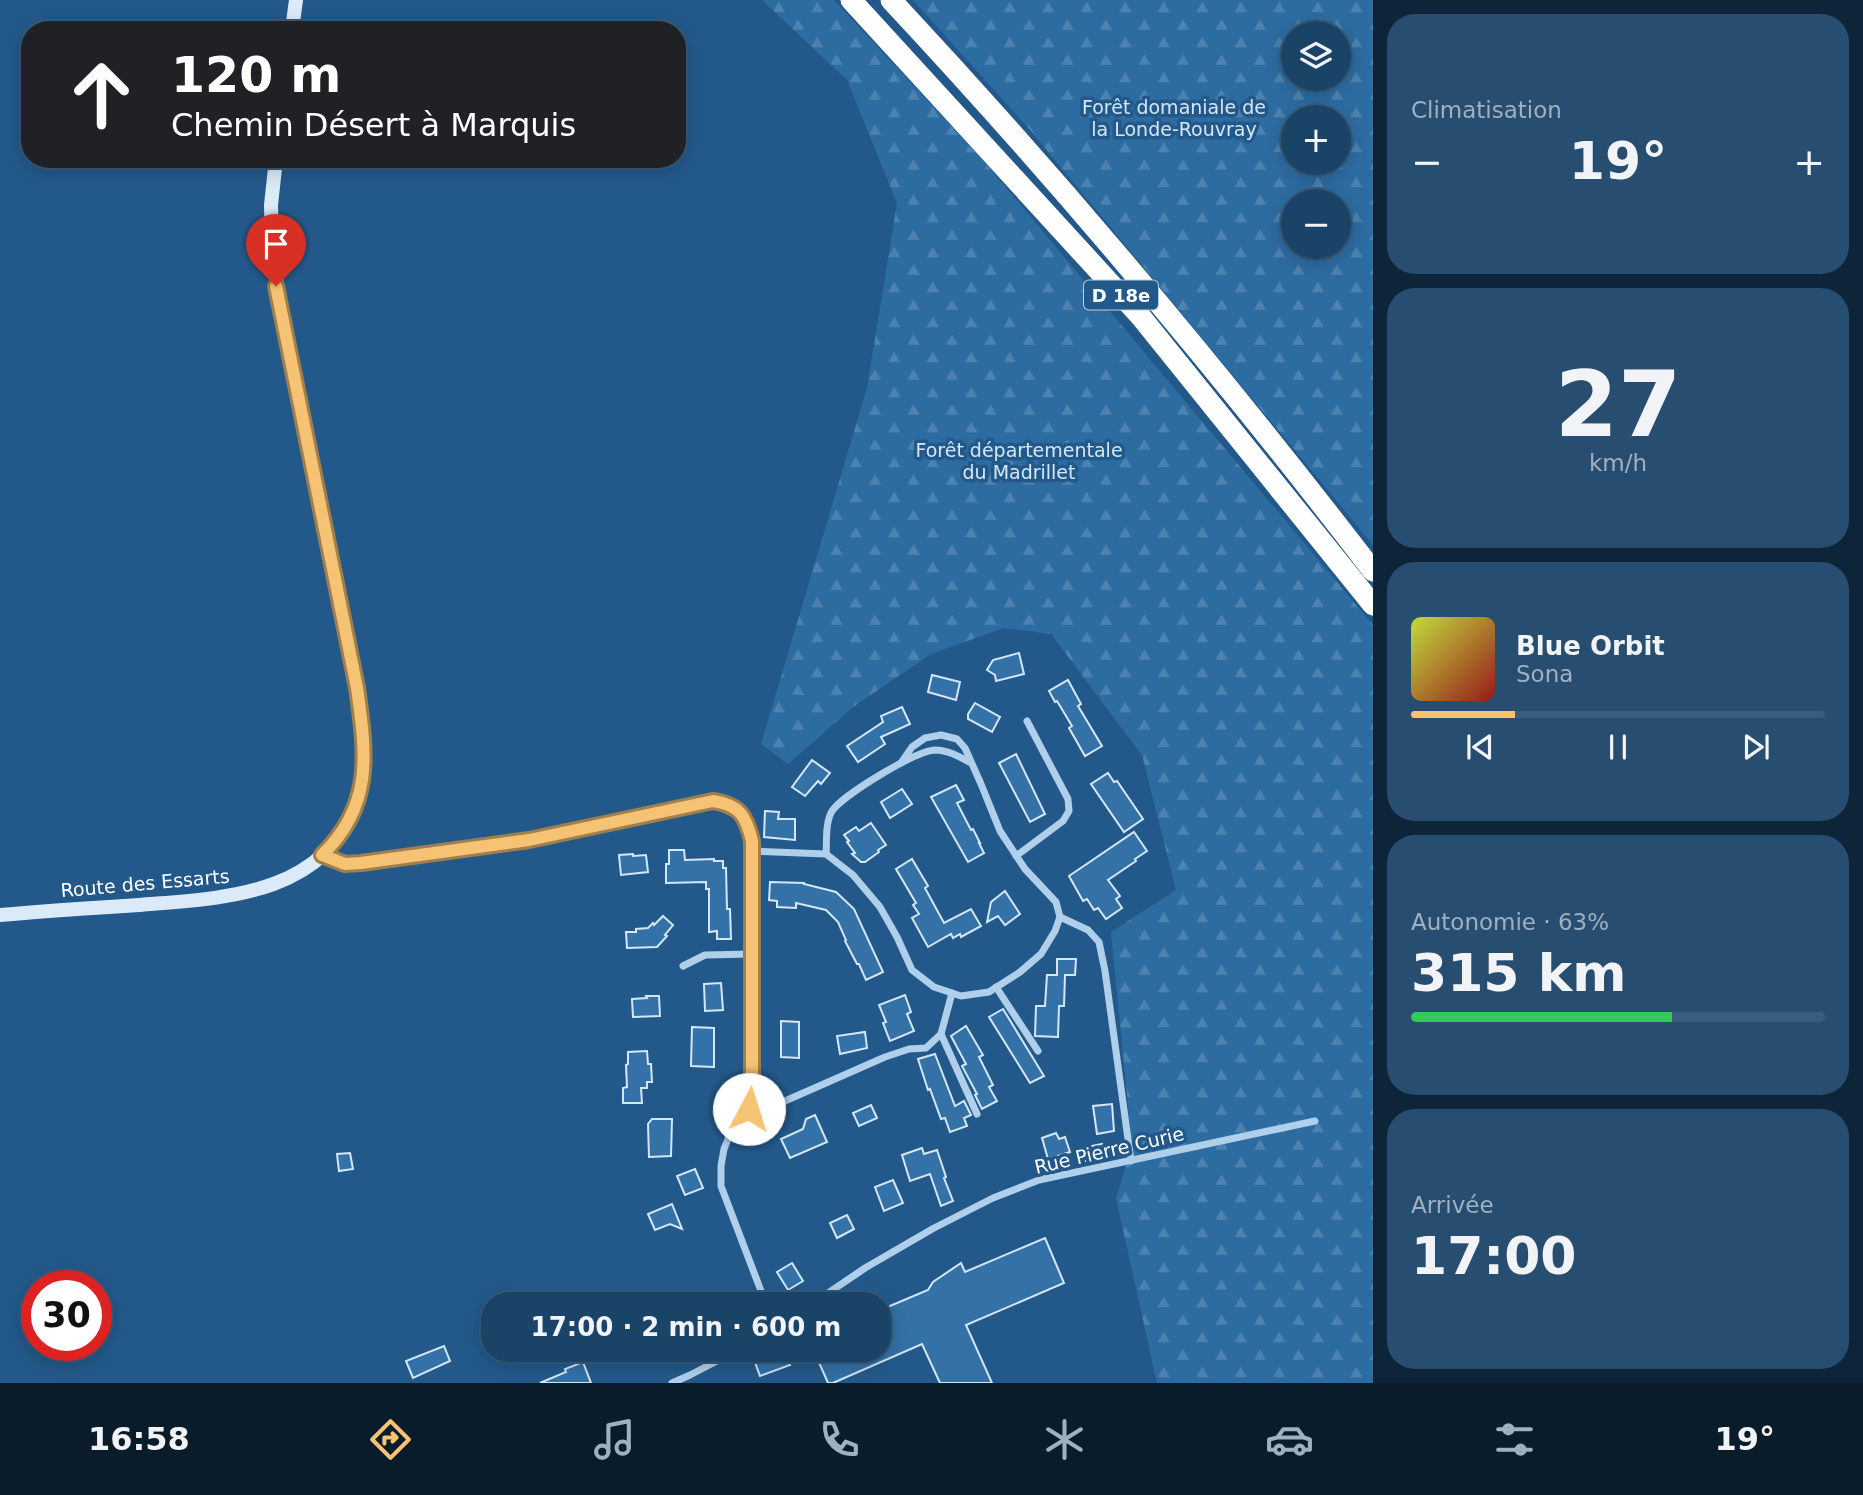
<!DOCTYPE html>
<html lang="fr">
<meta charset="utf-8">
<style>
:root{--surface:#1a4368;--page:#274e71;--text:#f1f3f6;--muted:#9fb0c0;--line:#385c7c;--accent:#f5c373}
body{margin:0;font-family:"DejaVu Sans",sans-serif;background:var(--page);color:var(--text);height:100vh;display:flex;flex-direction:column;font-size:26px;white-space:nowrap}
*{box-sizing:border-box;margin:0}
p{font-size:23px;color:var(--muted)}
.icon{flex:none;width:38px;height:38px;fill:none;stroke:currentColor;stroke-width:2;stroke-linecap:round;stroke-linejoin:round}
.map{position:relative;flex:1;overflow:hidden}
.details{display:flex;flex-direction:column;gap:14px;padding:14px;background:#0e2539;width:490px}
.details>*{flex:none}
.guide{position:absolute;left:21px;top:21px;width:665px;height:147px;border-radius:28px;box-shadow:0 4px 18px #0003,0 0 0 2px var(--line);background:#202124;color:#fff;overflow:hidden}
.tools{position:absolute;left:1281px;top:21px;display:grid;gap:14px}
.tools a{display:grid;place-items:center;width:70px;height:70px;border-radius:50%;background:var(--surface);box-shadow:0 4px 18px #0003,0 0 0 2px var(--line);font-size:35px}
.speed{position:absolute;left:21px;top:1270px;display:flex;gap:14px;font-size:35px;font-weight:700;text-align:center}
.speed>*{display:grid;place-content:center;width:91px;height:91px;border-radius:50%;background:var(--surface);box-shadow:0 4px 18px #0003,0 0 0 2px var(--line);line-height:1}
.speed .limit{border:10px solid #d22;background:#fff;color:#111}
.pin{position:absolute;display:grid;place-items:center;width:60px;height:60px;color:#fff;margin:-72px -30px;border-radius:50% 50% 50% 0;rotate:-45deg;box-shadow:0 0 7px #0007}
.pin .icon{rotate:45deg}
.me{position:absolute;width:77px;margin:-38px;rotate:5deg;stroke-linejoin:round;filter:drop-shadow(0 0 5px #0008)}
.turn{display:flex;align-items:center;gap:24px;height:147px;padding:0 35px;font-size:32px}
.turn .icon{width:91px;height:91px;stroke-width:2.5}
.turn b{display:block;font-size:49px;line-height:60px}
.big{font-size:52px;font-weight:700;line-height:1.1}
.details .tile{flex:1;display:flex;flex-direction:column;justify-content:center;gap:10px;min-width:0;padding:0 24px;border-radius:28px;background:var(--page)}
.details .dial{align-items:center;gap:0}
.dial b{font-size:91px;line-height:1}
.song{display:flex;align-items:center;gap:21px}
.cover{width:84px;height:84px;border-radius:10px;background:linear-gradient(135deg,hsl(70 70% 55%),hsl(0 70% 35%))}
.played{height:7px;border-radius:4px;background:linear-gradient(90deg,var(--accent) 25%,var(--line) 25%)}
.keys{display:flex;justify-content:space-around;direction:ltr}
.heat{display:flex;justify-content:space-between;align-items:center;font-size:38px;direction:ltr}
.charge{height:10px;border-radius:5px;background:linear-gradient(90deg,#34c759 63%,var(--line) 0)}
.trip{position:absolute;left:481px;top:1292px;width:410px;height:70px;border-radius:28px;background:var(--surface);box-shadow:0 4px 18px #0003,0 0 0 2px var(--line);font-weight:700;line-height:70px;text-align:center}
.tab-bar{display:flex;height:112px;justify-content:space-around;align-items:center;background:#0a1b2a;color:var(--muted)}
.tab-bar .icon{width:49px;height:49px}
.tab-bar .selected{color:var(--accent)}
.tab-bar b{font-size:32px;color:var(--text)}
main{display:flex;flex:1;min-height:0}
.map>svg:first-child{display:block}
.forest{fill:url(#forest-firs);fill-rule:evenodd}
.building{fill:#3371a6;stroke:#d4e7f8;stroke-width:2}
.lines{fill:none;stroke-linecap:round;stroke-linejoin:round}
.street{stroke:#b0cfea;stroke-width:7}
.secondary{stroke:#dbeaf8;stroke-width:14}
.highway{stroke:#fff;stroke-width:21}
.route-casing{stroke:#9f7f4b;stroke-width:18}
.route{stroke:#f5c373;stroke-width:12}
.labels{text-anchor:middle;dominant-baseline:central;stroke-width:7;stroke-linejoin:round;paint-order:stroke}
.shield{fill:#23598a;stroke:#bdcddc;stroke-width:2}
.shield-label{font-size:18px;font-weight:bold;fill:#fff}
.park-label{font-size:19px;fill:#d4e7f8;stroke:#23598a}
.street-label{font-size:19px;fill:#fff;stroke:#23598a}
</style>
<main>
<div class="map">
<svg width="1373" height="1383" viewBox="0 0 1373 1383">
<defs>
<pattern id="forest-firs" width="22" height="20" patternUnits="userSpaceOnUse" patternTransform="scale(1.75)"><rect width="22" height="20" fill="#2d6ca1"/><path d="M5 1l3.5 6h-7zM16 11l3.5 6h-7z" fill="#4c82af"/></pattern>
</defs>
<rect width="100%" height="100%" fill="#23598a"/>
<g class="forest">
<path d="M762 0H834L982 159 1373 625V1383H1157L1116 1198 1132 1146 1111 932 1176 890 1142 755 1051 634 1004 628 931 654 853 707 788 764 761 744 867 388 897 203 847 80Z"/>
<path d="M913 0H1373V545L1031 131ZM1293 33H1339V79H1293ZM1293 117H1339V163H1293ZM1293 201H1339V247H1293Z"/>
</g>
<g class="building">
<path d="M1019 653 1024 674 996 681 995 675 987 670 993 660Z"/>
<path d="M932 675 960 682 956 700 928 692Z"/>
<path d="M1068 680 1081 704 1078 706 1102 746 1085 756 1069 728 1072 726 1057 701 1055 702 1049 691Z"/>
<path d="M975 703 1000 717 992 732 968 719V714Z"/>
<path d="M902 707 910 724 881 737 885 744 858 762 847 746 883 722 881 716Z"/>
<path d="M1016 754 1045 814 1030 822 999 763Z"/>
<path d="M812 760 830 773 821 784 818 781 805 796 792 787Z"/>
<path d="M1108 773 1114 782 1117 781 1143 819 1124 832 1091 784Z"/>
<path d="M956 785 964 800 957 803 971 830 973 829 980 843H979L984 853 968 862 931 797Z"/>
<path d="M902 789 912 804 890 818 881 802Z"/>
<path d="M765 811 779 812 778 819H795V840L764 837Z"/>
<path d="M871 823 886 845 878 850 879 852 865 862H861L852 854 855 853 847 842 849 841 844 835 856 827 859 831Z"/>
<path d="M1134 832 1147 851 1135 859 1136 861 1108 880 1120 896 1116 899 1122 908 1106 919 1098 908 1094 910 1087 899 1083 901 1069 876Z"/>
<path d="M669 850H684L685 860 714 859V861H723V868H726L727 909H730L731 939H717V931L709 932V889H706V882L666 883V864H669Z"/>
<path d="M633 854V856L646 855 648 872 621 875 619 855Z"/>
<path d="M912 859 928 886 925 888 944 923 971 909 981 926 961 937 960 934 953 938 951 934 928 947 912 918 919 914 913 905 916 903 896 869Z"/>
<path d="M770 882 804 883V884L836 892 854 909 883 972 866 980 859 964H857L845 941 846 940 838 922 826 910 796 903V908L777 907V901L769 900Z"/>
<path d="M1005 891 1020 914 1005 925 998 916 987 922 991 902Z"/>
<path d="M663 916 673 925 665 935 667 936 657 947 627 948 626 932H636V929L648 928 653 923 654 925Z"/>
<path d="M1057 959H1076L1075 975H1065L1064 1006H1059L1058 1037 1035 1036 1036 1006H1045L1047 975H1057Z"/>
<path d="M721 983 723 1010 705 1011 704 984Z"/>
<path d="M905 995 911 1012 907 1014 914 1031 890 1041 883 1023 886 1022 879 1005Z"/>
<path d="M646 996H659L660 1016 633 1017 632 999 647 998Z"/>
<path d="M1003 1009 1044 1076 1030 1083 989 1017Z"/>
<path d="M781 1021 799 1022V1058L781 1057Z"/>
<path d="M966 1026 983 1055 979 1057 993 1085 989 1087 997 1101 982 1109 975 1095 977 1094 962 1066 966 1064 951 1036Z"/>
<path d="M692 1027 714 1028V1067L691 1066Z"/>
<path d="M865 1032 867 1048 840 1054 837 1036Z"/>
<path d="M647 1051 648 1064H651L652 1082H647V1088H641L642 1103H623V1088L627 1087 626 1065 628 1064V1052Z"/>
<path d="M935 1054 955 1106 964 1101 971 1115 964 1118 967 1126 950 1132 945 1118 941 1119 930 1089 928 1090 918 1059Z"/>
<path d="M1112 1104 1114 1131 1097 1134 1093 1106Z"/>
<path d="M871 1105 877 1118 859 1126 853 1113Z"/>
<path d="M815 1115 827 1142 790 1158 781 1139 803 1129 806 1119Z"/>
<path d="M652 1119H672L671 1156 649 1157 648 1124Z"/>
<path d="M1056 1133 1059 1139 1065 1137 1070 1152 1048 1159 1042 1138Z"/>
<path d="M1102 1144 1105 1155 1086 1161 1082 1148Z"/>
<path d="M922 1148 924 1154 937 1150 946 1177 944 1178 953 1201 941 1206 930 1174 910 1181 902 1155Z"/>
<path d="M350 1153 353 1169 339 1171 337 1154Z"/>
<path d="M695 1169 703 1188 685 1195 677 1176Z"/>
<path d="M893 1180 903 1203 884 1211 875 1187Z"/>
<path d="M672 1204 682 1229 670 1224 655 1230 648 1214Z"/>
<path d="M847 1215 854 1229 837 1238 830 1223Z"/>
<path d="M1045 1238 1064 1283 966 1325 992 1383H940L922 1344 833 1383H828L813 1349H878V1311L928 1290 933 1282 961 1263 965 1272Z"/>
<path d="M792 1263 803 1281 788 1290 777 1272Z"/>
<path d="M444 1346 450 1361 413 1378 406 1361Z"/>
<path d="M750 1349H781L790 1365 760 1376Z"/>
<path d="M583 1362 591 1383H540L566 1372 565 1369Z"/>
</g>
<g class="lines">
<g class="street">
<path d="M901 763 912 747 925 738 941 735 957 739 965 748 981 784 1000 831 1025 869 1056 902 1060 917"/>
<path d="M752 851 826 854 853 875 880 907 897 937 912 970 934 987 961 996 989 992 1020 972 1041 954 1055 931 1060 917"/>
<path d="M826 854C827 841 825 823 832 811 843 795 915 751 935 750 948 750 960 757 971 763"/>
<path d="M322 855 345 864 361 863 529 840 713 801C740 805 746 816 752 841V1092L749 1109 730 1134 724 1149 721 1166V1186L766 1304"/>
<path d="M1016 856 1063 821 1069 811 1068 799 1027 721"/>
<path d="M1060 917 1088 930 1099 942 1105 971 1131 1161"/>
<path d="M683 966 705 955 752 954"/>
<path d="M996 987 1038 1051"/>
<path d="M952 993 941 1034 977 1114"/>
<path d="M742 1120 885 1057 909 1049 926 1048 941 1034"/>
<path d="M812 1304 865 1268 934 1228 993 1198 1039 1180 1315 1121"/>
<path d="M672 1383 690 1375 740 1349"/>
</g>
<g class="secondary">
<path d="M292 30 296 0"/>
<path d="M0 915C46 911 92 908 139 905 222 898 321 897 357 804 371 768 362 725 357 688L277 286 272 242 271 205 276 159"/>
</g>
<g class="highway">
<path d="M851 0 1141 317 1373 605"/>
<path d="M891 0C1061 182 1221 373 1373 571"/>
</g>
</g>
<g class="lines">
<defs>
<path id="route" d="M276 286 357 688C366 753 374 805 322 855L345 864 361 863 529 840 713 801C740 805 746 816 752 841V1092L749 1109"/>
</defs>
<use href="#route" class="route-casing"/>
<use href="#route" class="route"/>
</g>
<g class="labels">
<rect class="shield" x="1084" y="280.5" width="74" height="29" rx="5"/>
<g class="shield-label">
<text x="1121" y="295">D 18e</text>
</g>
<g class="park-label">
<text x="1174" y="107">Forêt domaniale de<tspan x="1174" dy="22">la Londe-Rouvray</tspan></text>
<text x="1019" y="450">Forêt départementale<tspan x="1019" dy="22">du Madrillet</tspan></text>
</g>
<g class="street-label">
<text transform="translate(145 883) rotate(-5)">Route des Essarts</text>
<text transform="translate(1109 1150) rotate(-13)">Rue Pierre Curie</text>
</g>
</g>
</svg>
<div class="tools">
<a><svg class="icon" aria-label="layers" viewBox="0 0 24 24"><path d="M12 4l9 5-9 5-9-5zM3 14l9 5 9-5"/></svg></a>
<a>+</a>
<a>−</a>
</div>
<div class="speed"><div class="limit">30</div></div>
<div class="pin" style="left:276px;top:286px;background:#d93025"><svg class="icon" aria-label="arrive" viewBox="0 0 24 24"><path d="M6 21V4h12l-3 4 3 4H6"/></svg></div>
<svg class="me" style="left:749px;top:1109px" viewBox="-20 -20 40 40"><circle r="19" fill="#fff"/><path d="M0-13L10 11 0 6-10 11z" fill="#f5c373"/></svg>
<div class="trip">17:00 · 2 min · 600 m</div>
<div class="guide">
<div class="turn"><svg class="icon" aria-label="ahead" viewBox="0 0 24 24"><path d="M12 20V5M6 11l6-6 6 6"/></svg><div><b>120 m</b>Chemin Désert à Marquis</div></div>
</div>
</div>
<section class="details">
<div class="tile"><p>Climatisation</p>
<div class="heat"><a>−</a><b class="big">19°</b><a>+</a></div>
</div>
<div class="tile dial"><b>27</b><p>km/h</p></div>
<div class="tile">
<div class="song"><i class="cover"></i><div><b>Blue Orbit</b><p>Sona</p></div></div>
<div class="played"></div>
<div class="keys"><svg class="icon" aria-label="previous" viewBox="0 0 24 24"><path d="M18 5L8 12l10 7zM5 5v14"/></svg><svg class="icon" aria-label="pause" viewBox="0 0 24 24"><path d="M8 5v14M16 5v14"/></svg><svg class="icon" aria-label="next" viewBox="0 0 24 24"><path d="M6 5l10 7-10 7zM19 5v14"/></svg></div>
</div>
<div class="tile"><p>Autonomie · 63%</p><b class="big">315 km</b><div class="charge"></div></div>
<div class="tile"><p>Arrivée</p><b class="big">17:00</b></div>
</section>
</main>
<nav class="tab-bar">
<b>16:58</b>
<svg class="icon selected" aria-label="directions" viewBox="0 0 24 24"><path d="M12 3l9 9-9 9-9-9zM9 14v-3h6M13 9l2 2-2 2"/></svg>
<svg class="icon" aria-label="music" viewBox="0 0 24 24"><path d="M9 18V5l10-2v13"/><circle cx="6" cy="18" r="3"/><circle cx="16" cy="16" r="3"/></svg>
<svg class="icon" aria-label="phone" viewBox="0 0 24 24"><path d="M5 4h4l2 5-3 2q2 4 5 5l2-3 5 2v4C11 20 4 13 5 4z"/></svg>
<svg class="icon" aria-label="climate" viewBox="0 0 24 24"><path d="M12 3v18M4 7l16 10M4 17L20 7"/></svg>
<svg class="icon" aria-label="car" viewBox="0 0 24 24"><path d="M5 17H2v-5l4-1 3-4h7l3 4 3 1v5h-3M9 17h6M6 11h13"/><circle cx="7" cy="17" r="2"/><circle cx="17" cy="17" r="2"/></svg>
<svg class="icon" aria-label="filters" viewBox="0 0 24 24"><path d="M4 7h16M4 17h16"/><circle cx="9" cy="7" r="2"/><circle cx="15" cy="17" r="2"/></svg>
<b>19°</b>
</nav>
